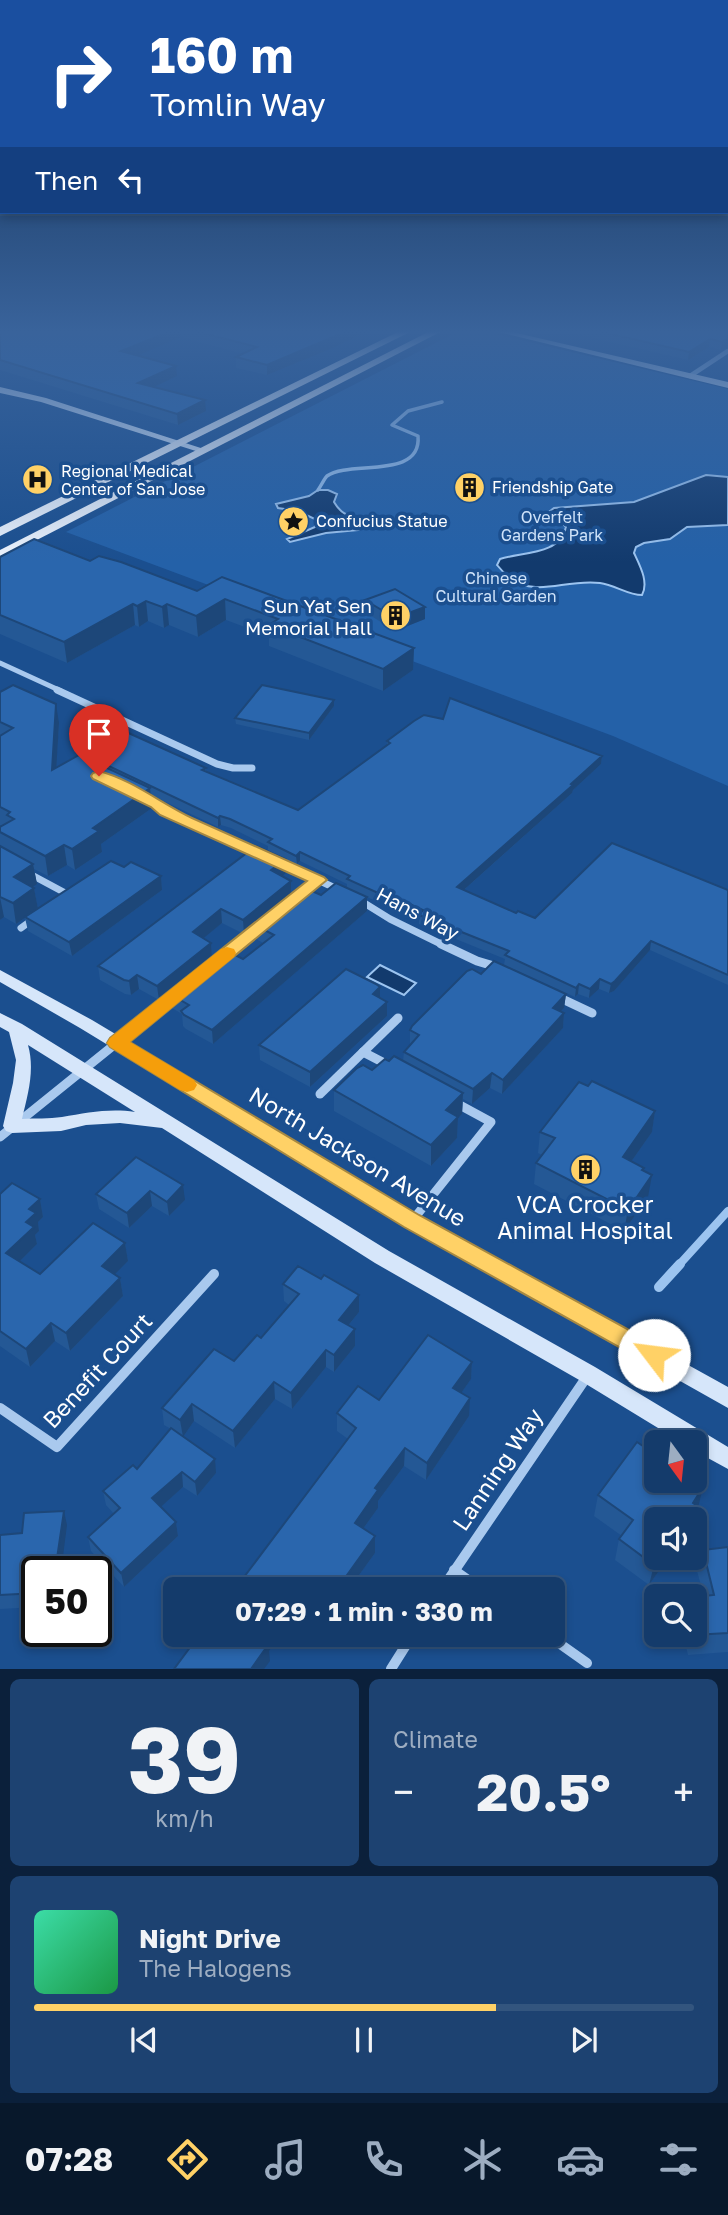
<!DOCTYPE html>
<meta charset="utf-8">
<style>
:root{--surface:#143b6b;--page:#1d4271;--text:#f1f3f6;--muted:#9dadc1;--line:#33557e;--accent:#ffd166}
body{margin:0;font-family:"Golos Text",sans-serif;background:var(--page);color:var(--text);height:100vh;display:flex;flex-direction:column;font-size:26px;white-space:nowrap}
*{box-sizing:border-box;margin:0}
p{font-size:23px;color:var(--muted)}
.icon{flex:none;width:38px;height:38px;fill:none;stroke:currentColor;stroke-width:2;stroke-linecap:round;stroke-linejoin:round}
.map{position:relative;height:1669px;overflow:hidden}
.sheet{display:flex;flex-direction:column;gap:10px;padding:10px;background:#0b203b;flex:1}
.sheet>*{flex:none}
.hud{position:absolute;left:0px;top:0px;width:728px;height:214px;box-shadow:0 4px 10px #0003,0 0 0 2px var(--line);background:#1a4fa0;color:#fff;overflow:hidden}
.needle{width:46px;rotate:165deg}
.tools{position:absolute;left:644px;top:1430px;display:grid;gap:14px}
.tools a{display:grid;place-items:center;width:63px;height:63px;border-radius:10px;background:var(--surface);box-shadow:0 4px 10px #0003,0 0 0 2px var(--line);font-size:35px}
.speed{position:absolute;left:21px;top:1556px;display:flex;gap:14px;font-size:35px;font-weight:700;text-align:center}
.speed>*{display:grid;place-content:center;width:91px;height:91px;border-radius:50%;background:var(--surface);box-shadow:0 4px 10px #0003,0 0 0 2px var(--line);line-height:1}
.speed .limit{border:4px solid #111;border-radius:10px;background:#fff;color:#111}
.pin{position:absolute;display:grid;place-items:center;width:60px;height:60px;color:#fff;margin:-72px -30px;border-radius:50% 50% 50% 0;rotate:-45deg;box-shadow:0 0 7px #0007}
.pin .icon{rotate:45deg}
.me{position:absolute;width:77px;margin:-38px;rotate:300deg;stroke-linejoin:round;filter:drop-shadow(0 0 5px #0008)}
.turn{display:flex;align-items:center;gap:24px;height:147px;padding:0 35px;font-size:32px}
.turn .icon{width:91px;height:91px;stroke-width:2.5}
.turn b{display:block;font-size:49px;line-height:60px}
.then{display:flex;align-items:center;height:66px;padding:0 35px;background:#0003;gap:14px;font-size:26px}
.big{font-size:52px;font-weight:700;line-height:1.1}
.sheet .card{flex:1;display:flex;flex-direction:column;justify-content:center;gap:10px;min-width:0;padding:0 24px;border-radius:10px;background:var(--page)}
.sheet .dial{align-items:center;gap:0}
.dial b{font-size:91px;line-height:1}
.song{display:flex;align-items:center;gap:21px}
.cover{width:84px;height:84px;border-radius:10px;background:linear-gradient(135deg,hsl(160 70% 55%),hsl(140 70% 35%))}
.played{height:7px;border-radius:4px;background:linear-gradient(90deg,var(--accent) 70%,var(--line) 70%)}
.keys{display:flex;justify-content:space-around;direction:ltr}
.heat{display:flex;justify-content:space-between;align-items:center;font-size:38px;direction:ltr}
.sheet .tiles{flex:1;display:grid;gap:10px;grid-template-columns:1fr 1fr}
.card:last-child{grid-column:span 2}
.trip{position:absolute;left:163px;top:1577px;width:402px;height:70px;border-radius:10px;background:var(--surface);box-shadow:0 4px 10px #0003,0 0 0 2px var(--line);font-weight:700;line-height:70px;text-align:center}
.dock{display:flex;height:112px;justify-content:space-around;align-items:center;background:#08182b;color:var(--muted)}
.dock .icon{width:49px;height:49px}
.dock .on{color:var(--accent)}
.dock b{font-size:32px;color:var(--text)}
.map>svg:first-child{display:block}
.green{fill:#2461a8}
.water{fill:#123a6d;stroke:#9cc4f0;stroke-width:2}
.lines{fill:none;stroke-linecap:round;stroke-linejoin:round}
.stream-far2{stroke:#9cc4f0;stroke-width:3.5}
.stream-far1{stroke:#9cc4f0;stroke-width:8}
.stream{stroke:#9cc4f0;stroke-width:10}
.street-far4{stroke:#a9c9ee;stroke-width:4.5}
.street-far3{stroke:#a9c9ee;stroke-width:5}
.street-far2{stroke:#a9c9ee;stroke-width:7}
.street-far1{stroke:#a9c9ee;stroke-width:9}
.street{stroke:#a9c9ee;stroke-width:10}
.secondary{fill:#d6e6fa;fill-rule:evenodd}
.primary{fill:#f0f6ff;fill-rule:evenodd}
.wall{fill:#245895}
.shaded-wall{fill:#1d4779}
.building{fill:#2a66ad;stroke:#1d4779;stroke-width:2}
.route{fill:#ffd166;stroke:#a68842;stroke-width:2}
.slow{fill:#f59e0b}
.labels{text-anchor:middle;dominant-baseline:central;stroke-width:7;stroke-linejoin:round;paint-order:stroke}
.far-poi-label{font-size:16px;fill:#fff;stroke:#1b4f8f;text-anchor:start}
.far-park-label{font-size:16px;fill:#cfe3fa;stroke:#1b4f8f}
.poi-label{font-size:19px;fill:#fff;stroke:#1b4f8f;text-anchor:end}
.street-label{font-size:19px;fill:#fff;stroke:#1b4f8f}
.near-street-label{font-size:23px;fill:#fff;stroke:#1b4f8f}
.near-poi-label{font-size:23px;fill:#fff;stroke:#1b4f8f}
</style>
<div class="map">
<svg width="728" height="1669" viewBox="0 0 728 1669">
<rect width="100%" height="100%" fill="#1b4f8f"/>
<path class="green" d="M461 330H478L728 389V786L613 736 66 532Z"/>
<g class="water">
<path d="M706 475 728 477V525L687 527 670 539 644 543 636 547 634 553C640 566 649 582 642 595 628 595 615 585 600 583 558 578 529 605 497 565L500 559C521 552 561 555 566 527L550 511 554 508 634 502Z"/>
<path d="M318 490H328L337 494 334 502C346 522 357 513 369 524L358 530 326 533 290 542 287 539 315 527 317 520 298 511 278 508 276 504 309 496Z"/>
<path d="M380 965 416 983 404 995 367 977Z"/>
</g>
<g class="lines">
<path class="stream-far2" d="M318 490C321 486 324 479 327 476 349 460 422 480 418 436L392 425 408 411 442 402"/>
<path class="stream-far1" d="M678 1266 728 1211"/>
<path class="stream" d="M659 1287 680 1264"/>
<path class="street-far4" d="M690 376 728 351"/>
<path class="street-far3" d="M0 663 61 691"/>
<g class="street-far2">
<path d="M57 690 217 764 233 768H252"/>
<path d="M143 797 230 842 258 852"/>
<path d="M278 861 337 889"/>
<path d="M28 873 69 895"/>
<path d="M361 901 390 919 445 946"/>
<path d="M21 928 32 920"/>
<path d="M236 946 260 926"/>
</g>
<g class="street-far1">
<path d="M441 944 477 961 497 967"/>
<path d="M223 956 238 944"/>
<path d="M558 997 592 1013"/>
<path d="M363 1052 390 1066"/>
<path d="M320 1094 398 1018"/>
<path d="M0 1137 176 995"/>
<path d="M412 1221 491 1122 456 1103"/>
</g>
<g class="street">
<path d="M0 1408 57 1447 214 1274"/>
<path d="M454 1570 481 1589"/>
<path d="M442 1589 588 1375"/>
<path d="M546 1634 587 1663"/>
<path d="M391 1669 413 1634"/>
</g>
<g class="secondary">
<path d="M486 329H499L728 382V388Z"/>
<path d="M0 387 46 398 207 450 199 452 41 402 0 393Z"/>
<path d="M0 970 92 1020 419 1216 728 1387V1408L405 1226 80 1028 0 982Z"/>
<path d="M0 1013 22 1024 389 1251 595 1367 728 1447V1469L695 1451V1442H681L581 1381 375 1263 162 1128 120 1123 86 1125 61 1131 12 1133 6 1131 3 1126 13 1083 16 1060 9 1032 0 1027ZM28 1045 135 1112C109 1108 87 1113 62 1117 49 1119 35 1118 22 1119 28 1094 35 1070 28 1045Z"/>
</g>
<g class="primary">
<path d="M404 329H416L0 536V527Z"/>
<path d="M434 329H446L0 559V550Z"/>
</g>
</g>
<g class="wall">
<path d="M0 329H372L335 347 267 375 236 368V357L243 354 181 337 137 355 177 376 153 387 206 411 178 425 0 370Z"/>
<path d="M554 329H728L721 350 709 347 688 360Z"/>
<path d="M0 557 90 561 197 591 414 648 413 670 383 691 269 646V636L226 620 198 637 169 625 164 628 148 621 139 627 135 625 67 663 0 634Z"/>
<path d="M365 600 425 607V619L395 631 365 612Z"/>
<path d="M0 692 59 723 56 768 94 762V759L101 755 100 747 206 768V772L298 810 387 745V741L602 756 601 764 573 790 572 793 464 890 516 913 535 918 728 890V985L650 950 614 991 609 993 599 989 589 998 578 994 575 997 504 965 505 959 419 924V918L380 900 378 902 367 897V911L213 1044 186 1029 183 1026 182 1014 172 1008 170 994 243 959 263 943 256 939 255 925 321 895 347 887V884L300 861 297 864 268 851V846L231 828 221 825 218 827 151 795 152 808 101 844 102 852 75 870 67 865 48 876 34 869 37 884 32 887 34 888 38 909 124 867 161 876 162 890 72 956 28 931 25 918 16 924 4 917 0 920V827L2 826 0 825Z"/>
<path d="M334 706 309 740 236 724 235 718Z"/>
<path d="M286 873 282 876 291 881V895L244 934 222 923 203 938 211 943 212 957 159 1000 139 989 131 995 125 994 100 980 98 966Z"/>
<path d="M481 974 566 994 564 1008 561 1012 564 1013 563 1028 502 1094 490 1088 472 1104 463 1099 462 1114 458 1118 457 1138 431 1166 334 1111V1090L389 1061H403L404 1052 410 1045V1030Z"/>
<path d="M380 987V998L387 1016 310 1087 260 1060 259 1045Z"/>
<path d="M655 1111 652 1132 631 1162 644 1168 643 1171 648 1197 624 1231 534 1184 536 1163 542 1155 538 1153 540 1132Z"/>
<path d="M136 1157 185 1200 169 1216 152 1206 129 1228 99 1209 96 1194Z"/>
<path d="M0 1194 40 1199 43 1217 38 1222 39 1231 35 1235 37 1244 20 1261 40 1274 125 1243 128 1261 114 1274 120 1278 123 1296 70 1351 55 1341 30 1367 0 1346Z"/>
<path d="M321 1279 359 1295V1312L349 1325 355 1346 334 1372 326 1367 292 1409 275 1399 235 1448 194 1421 183 1437 216 1473 197 1496 183 1487 160 1507 176 1522 178 1536 124 1587 91 1551 88 1537 114 1514 106 1505 103 1491 137 1469 171 1429 164 1425 162 1408 234 1361 261 1338 289 1305 284 1301 283 1284Z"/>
<path d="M472 1362 471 1379 461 1393 469 1416 426 1480 404 1466 378 1501V1508L363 1529 375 1536V1553L349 1589H235L348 1439 337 1431V1413L379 1400Z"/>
<path d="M598 1495 698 1506V1531L695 1536V1519H656V1558H668L649 1585 615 1560 619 1539 622 1536 594 1516Z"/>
<path d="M67 1525 37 1572V1607L0 1609V1535L22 1533Z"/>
<path d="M728 1547V1652L688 1655 683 1634H695L704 1596 697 1571 703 1550Z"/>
</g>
<g class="shaded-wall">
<path d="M176 329H180L181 337 122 362 121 351Z"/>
<path d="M352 329H372L335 347 267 375V365Z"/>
<path d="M710 339 709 347 688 360 689 352Z"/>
<path d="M728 339V347L721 350 722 342Z"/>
<path d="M176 366 177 376 139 394 138 383Z"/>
<path d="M205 400 206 411 178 425 177 414Z"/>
<path d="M225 599 226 620 198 637 196 616Z"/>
<path d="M146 601 148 621 139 627 137 606Z"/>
<path d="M133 604 135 625 67 663 64 642Z"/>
<path d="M167 604 169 625 164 628 162 607Z"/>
<path d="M425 607V619L395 631V618Z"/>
<path d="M414 648 413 670 383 691V669Z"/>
<path d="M334 700V706L309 740V733Z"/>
<path d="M56 704 59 723 55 790 52 770Z"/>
<path d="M602 756 601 764 573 790 572 793 457 896V887Z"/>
<path d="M150 788 152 808 101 844 102 852 75 870 72 849 93 828Z"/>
<path d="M220 816 221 825 218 827V818Z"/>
<path d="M64 845 67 865 48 876 45 856Z"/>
<path d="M300 852V861L297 864 296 856Z"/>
<path d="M285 859 286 873 272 884 271 870Z"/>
<path d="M33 864 37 884 18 897 14 877Z"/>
<path d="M161 876 162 890 72 956 69 942Z"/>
<path d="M291 881V895L244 934 243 920Z"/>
<path d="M34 888 38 909 16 924 13 903Z"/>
<path d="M380 890V900L378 902V893Z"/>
<path d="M0 897 4 917 0 920Z"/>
<path d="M367 897V911L213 1044 212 1030Z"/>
<path d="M221 909 222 923 194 946 193 932Z"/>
<path d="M651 941 650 950 614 991 609 993 611 984Z"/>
<path d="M211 943 212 957 159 1000 157 986Z"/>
<path d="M137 975 139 989 131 995 129 981Z"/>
<path d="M600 979 599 989 589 998 590 989Z"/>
<path d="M579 984 578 994 575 997 576 988Z"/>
<path d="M380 987V1001L373 994Z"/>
<path d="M566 994 564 1008 551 1022 553 1008Z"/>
<path d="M387 1002V1016L310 1087V1072Z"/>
<path d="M564 1013 563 1028 502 1094 503 1080Z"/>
<path d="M492 1073 490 1088 472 1104 473 1089Z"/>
<path d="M463 1093 462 1114 458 1118 457 1138 431 1166V1145L446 1110Z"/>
<path d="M655 1111 652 1132 619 1179 623 1157Z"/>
<path d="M652 1175 648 1197 624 1231 628 1210Z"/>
<path d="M183 1185 185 1200 169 1216 167 1202Z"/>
<path d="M150 1191 152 1206 129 1228 127 1213Z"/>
<path d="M40 1199 43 1217 38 1222 39 1231 35 1235 37 1244 10 1271 6 1253 26 1222 29 1209Z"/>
<path d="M125 1243 128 1261 105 1284 102 1266Z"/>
<path d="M120 1278 123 1296 70 1351 66 1333Z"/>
<path d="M359 1295V1312L339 1337V1320Z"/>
<path d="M51 1323 55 1341 30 1367 26 1349Z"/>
<path d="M355 1329V1346L334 1372V1355Z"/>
<path d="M326 1350V1367L292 1409 291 1393Z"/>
<path d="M472 1362 471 1379 452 1406 453 1388Z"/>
<path d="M274 1382 275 1399 235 1448 233 1431Z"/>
<path d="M470 1398 469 1416 426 1480 427 1463Z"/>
<path d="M192 1404 194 1421 183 1437 180 1420Z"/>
<path d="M405 1448 404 1466 378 1501V1508L355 1540V1523L375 1488Z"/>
<path d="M215 1459 216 1473 197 1496 195 1482Z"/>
<path d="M182 1472 183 1487 154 1513 152 1498Z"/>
<path d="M703 1487 698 1508 693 1503Z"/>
<path d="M703 1510 698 1531 695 1536V1523Z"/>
<path d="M64 1511 67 1525 61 1572H55Z"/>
<path d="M176 1522 178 1536 124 1587 121 1573Z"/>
<path d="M375 1536V1553L349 1589H337Z"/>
<path d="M659 1558H668L649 1585 654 1565Z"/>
<path d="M267 1634H281L269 1651 270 1661 264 1669H251L263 1640Z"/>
</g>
<g class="building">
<path d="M0 329H176L121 351 176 366 138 383 205 400 177 414 0 360Z"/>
<path d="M187 329H352L267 365 236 357 257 347Z"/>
<path d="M589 329H728V339L722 342 710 339 689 352Z"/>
<path d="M34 539 90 561 99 556 121 562 197 591 222 577 414 648 383 669 269 625 278 619 225 599 196 616 167 604 162 607 146 601 137 606 133 604 64 642 0 615V557Z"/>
<path d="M395 589 425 607 395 618 365 600Z"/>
<path d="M13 685 56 704 52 770 79 755 150 788 93 828 99 831 72 849 64 845 45 856 0 832V827L14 819 7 815 10 812 0 807V736L13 728 0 722V692Z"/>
<path d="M262 685 334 700 309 733 235 718Z"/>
<path d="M450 698 602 756 571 784 573 785 457 887 516 913 518 911 535 918 612 843 728 890V975L651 941 615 981 611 984 600 979 590 989 579 984 576 988 505 955 509 951 419 915 423 910 380 890 378 893 347 879 350 876 300 852 296 856 268 842 272 839 230 819 220 816 218 818 94 759 108 751 100 747 124 731 206 768 202 770 298 810 390 743 387 741 414 721 424 715 443 719Z"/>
<path d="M0 846 33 864 14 877 34 888 13 903 0 897Z"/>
<path d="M256 846 285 859 271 870 291 881 243 920 221 909 193 932 211 943 157 986 137 975 129 981 124 980 98 966Z"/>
<path d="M111 861 124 867 131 862 161 876 69 942 25 917Z"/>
<path d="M336 883 367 897 212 1030 184 1015 181 1011 189 1005 170 994 225 950 243 959 274 935 255 925 303 887 321 895Z"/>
<path d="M494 961 566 994 553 1008 564 1013 503 1080 492 1073 473 1089 404 1052 419 1035 410 1030 412 1026 467 971 472 969 481 974Z"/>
<path d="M346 969 376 984 380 987 373 994 387 1002 310 1072 259 1045Z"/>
<path d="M394 1056 463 1093 446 1110 458 1117 431 1145 334 1090 357 1068 363 1065 372 1070 385 1059 389 1061Z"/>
<path d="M592 1081 655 1111 623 1157 644 1168 642 1170 652 1175 628 1210 536 1163 555 1138 540 1132 579 1082 588 1086Z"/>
<path d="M136 1157 183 1185 167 1202 150 1191 127 1213 96 1194Z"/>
<path d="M12 1183 40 1199 29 1209 36 1213 26 1222 34 1227 6 1253 40 1274 93 1223 125 1243 102 1266 120 1278 66 1333 51 1323 26 1349 0 1331V1194Z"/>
<path d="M298 1266 321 1279 324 1275 359 1295 339 1320 355 1329 334 1355 326 1350 291 1393 274 1382 233 1431 192 1404 180 1420 162 1408 214 1349 234 1361 257 1335 261 1338 299 1294 283 1284Z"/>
<path d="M428 1335 472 1362 453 1388 470 1398 427 1463 405 1448 375 1488 378 1490 355 1523 375 1536 337 1589H235L356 1428 337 1413 358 1386 379 1400Z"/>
<path d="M171 1428 215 1459 195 1482 182 1472 152 1498 176 1522 121 1573 88 1537 120 1508 103 1491 133 1465 137 1469Z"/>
<path d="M637 1442 656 1455V1480H694L703 1487 693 1503 703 1510 695 1523V1519H656V1558H659L654 1565 619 1539 633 1520 598 1495Z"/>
<path d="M64 1511 55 1572H37V1593L0 1595V1535L22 1533 24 1513Z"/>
<path d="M728 1547V1633L693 1635 695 1634V1597L714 1595 703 1550Z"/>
<path d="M200 1634H267L263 1640 268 1645 251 1669H174Z"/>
</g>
<linearGradient id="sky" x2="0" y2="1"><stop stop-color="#0f2b4f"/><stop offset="0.59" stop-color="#39639b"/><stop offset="1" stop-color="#39639b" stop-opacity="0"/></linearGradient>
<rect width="728" height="562" fill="url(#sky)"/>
<path class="route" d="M99 771C133 780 162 804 192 818L324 877 327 880 130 1042 419 1215 662 1348 665 1355 662 1362 654 1365 646 1362 404 1227 110 1047 107 1043 110 1038 307 881 160 815 151 807 93 779 91 776 93 773Z"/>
<path class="slow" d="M227 947 234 949 236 953 234 957 130 1042 194 1080 197 1085 194 1090 187 1092 180 1090 110 1047 107 1043 110 1038 221 949Z"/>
<defs>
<symbol id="hospital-disc" viewBox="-11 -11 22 22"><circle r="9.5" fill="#ffd166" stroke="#1b4f8f"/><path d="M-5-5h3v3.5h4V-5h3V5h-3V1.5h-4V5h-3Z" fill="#111"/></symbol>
<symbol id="building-disc" viewBox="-11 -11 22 22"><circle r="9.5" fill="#ffd166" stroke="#1b4f8f"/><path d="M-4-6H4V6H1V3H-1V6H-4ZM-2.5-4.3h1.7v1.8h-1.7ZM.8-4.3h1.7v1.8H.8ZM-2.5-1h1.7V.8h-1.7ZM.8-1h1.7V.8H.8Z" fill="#111"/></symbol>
<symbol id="sight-disc" viewBox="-11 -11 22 22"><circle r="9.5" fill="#ffd166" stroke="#1b4f8f"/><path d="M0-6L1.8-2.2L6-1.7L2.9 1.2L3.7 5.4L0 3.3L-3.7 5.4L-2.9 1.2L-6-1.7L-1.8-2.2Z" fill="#111"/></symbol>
</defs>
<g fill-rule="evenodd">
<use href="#hospital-disc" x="20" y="462" width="35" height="35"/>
<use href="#building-disc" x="452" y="470" width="35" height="35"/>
<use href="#sight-disc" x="276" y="504" width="35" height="35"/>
<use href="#building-disc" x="378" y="598" width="35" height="35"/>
<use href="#building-disc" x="568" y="1152" width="35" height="35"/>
</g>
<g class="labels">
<g class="far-poi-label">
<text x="61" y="471">Regional Medical<tspan x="61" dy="18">Center of San Jose</tspan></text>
<text x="492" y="487">Friendship Gate</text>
<text x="316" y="521">Confucius Statue</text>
</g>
<g class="far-park-label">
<text x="552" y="517">Overfelt<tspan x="552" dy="18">Gardens Park</tspan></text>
<text x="496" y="578">Chinese<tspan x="496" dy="18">Cultural Garden</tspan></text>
</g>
<g class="poi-label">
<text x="372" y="605">Sun Yat Sen<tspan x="372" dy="22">Memorial Hall</tspan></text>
</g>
<g class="street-label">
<text transform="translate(418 913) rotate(28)">Hans Way</text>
</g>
<g class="near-street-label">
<text transform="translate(358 1156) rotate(31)">North Jackson Avenue</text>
<text transform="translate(97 1370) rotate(-47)">Benefit Court</text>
<text transform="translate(497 1469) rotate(-56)">Lanning Way</text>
</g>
<g class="near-poi-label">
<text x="585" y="1204">VCA Crocker<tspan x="585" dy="26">Animal Hospital</tspan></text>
</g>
</g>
</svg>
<div class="tools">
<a><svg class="needle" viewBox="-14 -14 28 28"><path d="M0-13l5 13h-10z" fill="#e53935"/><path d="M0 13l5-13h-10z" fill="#9dadc1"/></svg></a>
<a><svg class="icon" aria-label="sound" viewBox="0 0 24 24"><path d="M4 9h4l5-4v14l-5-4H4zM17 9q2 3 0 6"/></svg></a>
<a><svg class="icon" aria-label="search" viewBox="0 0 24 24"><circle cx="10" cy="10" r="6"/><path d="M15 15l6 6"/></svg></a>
</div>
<div class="speed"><div class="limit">50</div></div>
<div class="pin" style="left:99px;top:776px;background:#d93025"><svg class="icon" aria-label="arrive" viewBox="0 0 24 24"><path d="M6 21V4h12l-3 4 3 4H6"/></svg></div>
<svg class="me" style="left:654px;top:1355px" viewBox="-20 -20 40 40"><circle r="19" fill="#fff"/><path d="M0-13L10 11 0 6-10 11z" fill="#ffd166"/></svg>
<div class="trip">07:29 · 1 min · 330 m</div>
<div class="hud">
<div class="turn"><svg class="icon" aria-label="right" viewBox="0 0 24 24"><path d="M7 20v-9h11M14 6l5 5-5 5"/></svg><div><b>160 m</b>Tomlin Way</div></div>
<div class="then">Then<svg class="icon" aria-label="left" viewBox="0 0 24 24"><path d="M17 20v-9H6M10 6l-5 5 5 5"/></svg></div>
</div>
</div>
<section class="sheet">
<div class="tiles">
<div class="card dial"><b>39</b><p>km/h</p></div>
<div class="card"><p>Climate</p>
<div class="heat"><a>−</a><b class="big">20.5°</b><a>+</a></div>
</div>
<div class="card">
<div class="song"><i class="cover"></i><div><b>Night Drive</b><p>The Halogens</p></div></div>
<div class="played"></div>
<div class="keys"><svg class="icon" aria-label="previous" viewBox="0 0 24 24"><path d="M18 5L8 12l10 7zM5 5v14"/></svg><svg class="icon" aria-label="pause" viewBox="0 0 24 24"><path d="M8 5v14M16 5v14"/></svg><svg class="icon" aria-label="next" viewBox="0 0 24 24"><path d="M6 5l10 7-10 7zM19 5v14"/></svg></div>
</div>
</div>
</section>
<nav class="dock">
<b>07:28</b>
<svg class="icon on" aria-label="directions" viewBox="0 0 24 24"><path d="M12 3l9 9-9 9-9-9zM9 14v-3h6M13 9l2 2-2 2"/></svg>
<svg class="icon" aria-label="music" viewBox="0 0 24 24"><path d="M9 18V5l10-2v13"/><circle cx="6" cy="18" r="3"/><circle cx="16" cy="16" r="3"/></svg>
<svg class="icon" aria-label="phone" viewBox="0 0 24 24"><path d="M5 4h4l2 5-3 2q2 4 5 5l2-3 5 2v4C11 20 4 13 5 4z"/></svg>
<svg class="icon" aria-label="climate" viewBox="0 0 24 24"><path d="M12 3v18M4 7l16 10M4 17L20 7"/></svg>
<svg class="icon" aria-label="car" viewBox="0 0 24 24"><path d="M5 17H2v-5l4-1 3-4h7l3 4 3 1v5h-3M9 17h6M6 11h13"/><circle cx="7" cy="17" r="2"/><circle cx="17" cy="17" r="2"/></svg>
<svg class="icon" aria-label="filters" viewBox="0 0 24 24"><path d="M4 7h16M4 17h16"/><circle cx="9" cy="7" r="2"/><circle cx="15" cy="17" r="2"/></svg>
</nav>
